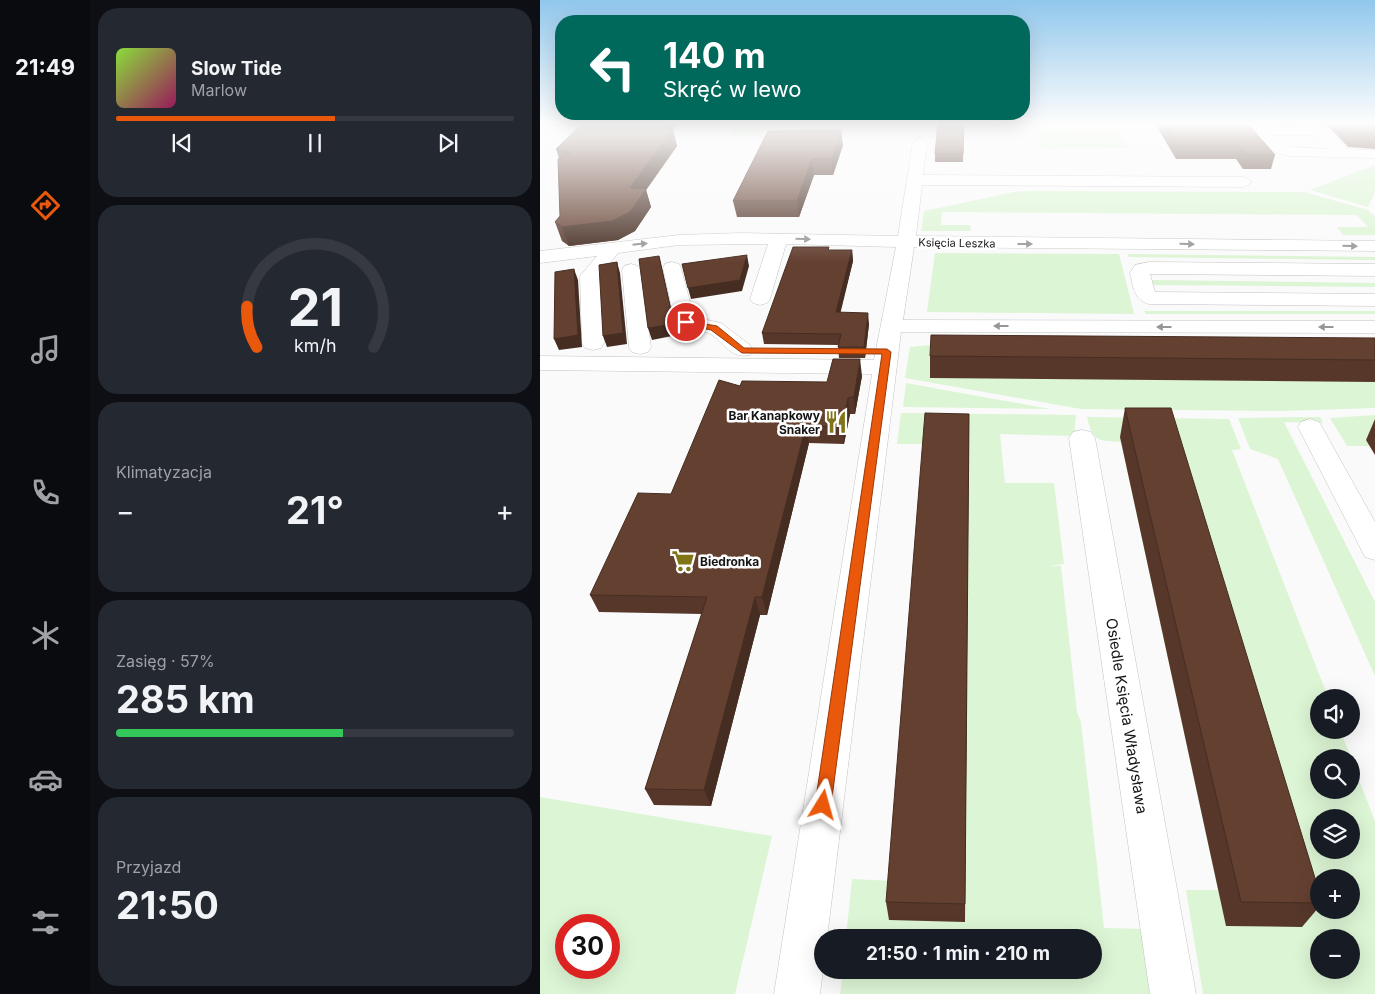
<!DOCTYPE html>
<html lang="pl">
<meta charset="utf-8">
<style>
:root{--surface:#171b24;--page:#242831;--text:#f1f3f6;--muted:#9ea1a6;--line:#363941;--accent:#ea580c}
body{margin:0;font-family:Inter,sans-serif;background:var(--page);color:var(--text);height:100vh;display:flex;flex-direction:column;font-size:19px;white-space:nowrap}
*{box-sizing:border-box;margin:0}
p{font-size:16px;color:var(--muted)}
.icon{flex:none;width:28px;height:28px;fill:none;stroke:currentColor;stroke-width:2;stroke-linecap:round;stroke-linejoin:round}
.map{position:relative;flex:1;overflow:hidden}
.drawer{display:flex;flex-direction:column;gap:8px;padding:8px;background:#0d0f14;width:450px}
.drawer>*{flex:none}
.guide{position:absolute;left:15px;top:15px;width:475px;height:105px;border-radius:20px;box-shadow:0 5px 20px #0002;background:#00695c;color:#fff;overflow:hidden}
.tools{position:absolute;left:770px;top:689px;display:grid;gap:10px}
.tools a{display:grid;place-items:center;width:50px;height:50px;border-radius:50%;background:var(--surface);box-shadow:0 5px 20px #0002;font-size:25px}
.speed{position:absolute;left:15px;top:914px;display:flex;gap:10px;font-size:25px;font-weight:700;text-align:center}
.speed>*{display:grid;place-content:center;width:65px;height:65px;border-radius:50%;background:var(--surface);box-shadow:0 5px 20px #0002;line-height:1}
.speed .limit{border:8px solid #d22;background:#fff;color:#111}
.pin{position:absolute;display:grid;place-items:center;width:42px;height:42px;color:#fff;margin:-21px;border:2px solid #fff;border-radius:50%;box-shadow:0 1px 5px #0007}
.me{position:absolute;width:55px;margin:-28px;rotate:8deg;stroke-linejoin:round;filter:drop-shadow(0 0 4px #0008)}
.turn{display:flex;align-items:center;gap:18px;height:105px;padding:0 25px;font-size:22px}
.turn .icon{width:65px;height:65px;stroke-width:2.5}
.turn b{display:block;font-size:35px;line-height:42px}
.big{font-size:38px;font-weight:700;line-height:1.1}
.drawer .widget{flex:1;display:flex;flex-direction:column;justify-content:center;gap:8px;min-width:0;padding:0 18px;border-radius:20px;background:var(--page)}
.drawer .dial{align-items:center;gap:0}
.dial svg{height:130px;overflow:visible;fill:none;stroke:var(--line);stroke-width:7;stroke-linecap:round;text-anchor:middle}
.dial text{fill:var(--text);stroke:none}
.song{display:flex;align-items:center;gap:15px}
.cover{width:60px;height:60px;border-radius:8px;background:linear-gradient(135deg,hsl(90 70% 55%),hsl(330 70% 35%))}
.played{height:5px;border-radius:2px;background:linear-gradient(90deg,var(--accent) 55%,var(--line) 55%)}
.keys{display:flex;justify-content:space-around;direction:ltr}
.heat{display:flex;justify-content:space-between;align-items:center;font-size:28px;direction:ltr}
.charge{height:8px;border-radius:4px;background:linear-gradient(90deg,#34c759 57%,var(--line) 0)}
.trip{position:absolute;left:274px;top:929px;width:288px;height:50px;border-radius:25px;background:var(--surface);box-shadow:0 5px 20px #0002;font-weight:700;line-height:50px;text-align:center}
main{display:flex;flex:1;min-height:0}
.tabs{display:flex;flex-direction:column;width:90px;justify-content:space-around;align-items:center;background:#090b0e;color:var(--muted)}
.tabs .icon{width:35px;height:35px}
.tabs .on{color:var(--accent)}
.tabs b{font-size:22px;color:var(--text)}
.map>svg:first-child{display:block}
.green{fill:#dcf5d4;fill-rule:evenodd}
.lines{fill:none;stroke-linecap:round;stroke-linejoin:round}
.minor-casing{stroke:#c3c3c4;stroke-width:1}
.minor{fill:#fff;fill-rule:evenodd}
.wall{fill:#56372a}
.shaded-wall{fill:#462d22}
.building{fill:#644031;stroke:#462d22}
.oneway{fill:#969696}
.route{fill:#ea580c;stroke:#983908}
.labels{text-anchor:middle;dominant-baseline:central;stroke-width:5;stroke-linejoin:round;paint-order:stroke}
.far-street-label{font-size:11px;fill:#151516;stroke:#fff}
.poi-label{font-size:12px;font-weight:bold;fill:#151516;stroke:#fff;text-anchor:end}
.near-street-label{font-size:15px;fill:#151516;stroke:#fff}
</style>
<main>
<nav class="tabs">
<b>21:49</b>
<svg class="icon on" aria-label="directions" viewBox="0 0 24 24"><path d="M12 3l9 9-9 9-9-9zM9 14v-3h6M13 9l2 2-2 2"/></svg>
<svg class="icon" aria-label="music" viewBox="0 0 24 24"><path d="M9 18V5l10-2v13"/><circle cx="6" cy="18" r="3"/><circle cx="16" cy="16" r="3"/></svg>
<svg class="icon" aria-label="phone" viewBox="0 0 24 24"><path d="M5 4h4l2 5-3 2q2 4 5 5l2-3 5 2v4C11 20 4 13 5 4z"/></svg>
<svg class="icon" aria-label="climate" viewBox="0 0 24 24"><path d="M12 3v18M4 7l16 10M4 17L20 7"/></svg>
<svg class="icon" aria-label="car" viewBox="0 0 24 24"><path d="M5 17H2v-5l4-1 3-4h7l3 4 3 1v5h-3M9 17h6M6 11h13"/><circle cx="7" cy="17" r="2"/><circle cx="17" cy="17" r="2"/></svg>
<svg class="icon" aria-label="filters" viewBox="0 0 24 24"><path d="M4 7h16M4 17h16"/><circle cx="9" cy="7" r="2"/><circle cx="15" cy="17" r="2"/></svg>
</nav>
<section class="drawer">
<div class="widget">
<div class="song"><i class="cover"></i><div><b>Slow Tide</b><p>Marlow</p></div></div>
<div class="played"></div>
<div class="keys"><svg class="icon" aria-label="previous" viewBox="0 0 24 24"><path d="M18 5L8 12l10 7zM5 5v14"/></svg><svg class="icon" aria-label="pause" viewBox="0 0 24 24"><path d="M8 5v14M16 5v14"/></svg><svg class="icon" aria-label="next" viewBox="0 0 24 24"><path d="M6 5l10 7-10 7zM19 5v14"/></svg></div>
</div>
<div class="widget dial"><svg viewBox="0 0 100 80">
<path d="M14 69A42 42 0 1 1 86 69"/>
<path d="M14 69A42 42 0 0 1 8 44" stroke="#ea580c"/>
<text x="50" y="56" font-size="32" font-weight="700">21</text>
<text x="50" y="72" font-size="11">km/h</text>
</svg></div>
<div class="widget"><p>Klimatyzacja</p>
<div class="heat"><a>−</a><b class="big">21°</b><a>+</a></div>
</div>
<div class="widget"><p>Zasięg · 57%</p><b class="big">285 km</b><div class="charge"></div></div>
<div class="widget"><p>Przyjazd</p><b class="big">21:50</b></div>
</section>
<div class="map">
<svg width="835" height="994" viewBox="0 0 835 994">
<rect width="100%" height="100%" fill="#fafafb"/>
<g class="green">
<path d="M197 123H227L221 136H190Z"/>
<path d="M496 127H537L539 131H579L588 148 501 149Z"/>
<path d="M835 165V192L828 207 770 190Z"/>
<path d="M479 191 764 192 828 210 835 217V235H803L797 227H828L817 215 402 212 401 225H430L431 231H381L384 211Z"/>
<path d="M395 253 579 254 594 314 387 312Z"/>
<path d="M588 254 835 257V260L589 257Z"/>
<path d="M611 280 835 283V287L613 285Z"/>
<path d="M604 311H835V314H606Z"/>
<path d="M421 342 835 382V408L744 411 541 409 365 378 370 347Z"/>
<path d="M366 383 510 409 363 407Z"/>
<path d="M361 413 536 415 534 436 460 434 465 483H514L524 564 510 566H521L537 712 541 722 564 928 606 929 610 994H300L303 970H552V938L306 937 312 879 352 881 384 444H357Z"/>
<path d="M835 415V440H826L830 446H807L790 418Z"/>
<path d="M547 417 689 419 701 449 692 450 788 697 779 698V730H800L811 757 779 758V790H811V759L835 821V994H663L646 890H678L581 442C557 441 553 441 547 417ZM779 818H811V850H779ZM779 878H811V910H779ZM779 938H811V970H779Z"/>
<path d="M780 417 783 423 744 422 835 602V676L738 459 710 449 698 418Z"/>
<path d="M0 797 232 836 195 994H0ZM26 925H69V968H26Z"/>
</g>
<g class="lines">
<defs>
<g id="minor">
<path d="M70 123 81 124 83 127 76 131 0 135V127Z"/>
<path d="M720 127 784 128 807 149 835 150V158L749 156C732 153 723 145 713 131ZM731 135H775L790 149 748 147Z"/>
<path d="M380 138 387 142 383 175 704 177 712 182 704 187 382 185 376 236 835 241V251L374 247 363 320 835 321V333L361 332 287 938H282L283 970 280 994H234L332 374 0 370V356L334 360 356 247 246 244 230 299 227 303 220 305 213 303 210 299 228 244 139 245 78 253 60 276 64 343 61 348 53 350 45 348 42 343 40 276 57 256 0 263V251L139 235 200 233 358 236 373 142Z"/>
<path d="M132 262 139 264 141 268 154 317 181 323 210 345 213 350 210 355C188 360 183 338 166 332 157 329 147 329 138 326L135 322 123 268 125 264Z"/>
<path d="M609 262 835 264V276L610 274 615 292 835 294V306L609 304C594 300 593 286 590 273L595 265Z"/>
<path d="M91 264 98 266 100 270 111 347 108 352 100 354 92 352 89 347 82 270 84 266Z"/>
<path d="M770 419 779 422 782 427 835 522V560L825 557 758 427 761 422Z"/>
<path d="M542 430 551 432 555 438 656 994H610L529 438 533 432Z"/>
</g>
</defs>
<use href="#minor" class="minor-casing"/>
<use href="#minor" class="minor"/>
</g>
<g class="wall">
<path d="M424 123 423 162H395V154Z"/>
<path d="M616 123H707L735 155 731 169H703L696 159H636L616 125Z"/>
<path d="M785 123H835V149L808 147Z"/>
<path d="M133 130 137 146 106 190 111 207 95 231 78 240 29 246 22 241 15 222 20 216 19 158 16 149Z"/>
<path d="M228 131 303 145 293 175H274L259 217H197L193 201Z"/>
<path d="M290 250H312L313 261 300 312 329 324 325 358H299L298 347V345L224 344 222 333Z"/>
<path d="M835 338V382L390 378V356Z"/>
<path d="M322 376 315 414H310L304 444 269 443 227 615H220L171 806 114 805 105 789 162 614 59 612 50 595 131 494 200 386 287 382Z"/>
<path d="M585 408 779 891V907L762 927 686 926 580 437Z"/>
<path d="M429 414 425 922 349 920 346 902Z"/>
<path d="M835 419V455L826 440Z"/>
</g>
<g class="shaded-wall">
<path d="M121 123H137L133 130 137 146 106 190 111 207 95 231 78 240 29 246 22 227 117 129Z"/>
<path d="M301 130 303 145 293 175 292 159Z"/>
<path d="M272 159 274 175 259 217 257 201Z"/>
<path d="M312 250 313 261 298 323 296 312Z"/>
<path d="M207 255 209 266 202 291 151 299 148 288Z"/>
<path d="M119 256 137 335 112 340 108 328Z"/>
<path d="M77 262 80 273 87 344 67 347 63 336Z"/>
<path d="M34 269 38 280 42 347 19 350 14 339Z"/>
<path d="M328 313 329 324 325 358 324 347Z"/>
<path d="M320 359 322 376 315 414 314 397Z"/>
<path d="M308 398 310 414 304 444 302 427Z"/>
<path d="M266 426 269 443 227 615 222 597Z"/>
<path d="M215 597 220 615 171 806 164 790Z"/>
</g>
<g class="building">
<path d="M43 123H121L117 129H133L90 188 106 189 90 212 72 221 22 227 15 222 20 216 18 159 30 153 16 149Z"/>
<path d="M398 123H424L423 154H395Z"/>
<path d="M624 123H707L735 155H706L699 146H639Z"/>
<path d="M804 123H835V134L813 132Z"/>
<path d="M301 130 292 159H272L257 201H193L228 131Z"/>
<path d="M253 247H289L288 250H312L296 312 328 313 324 347H298L301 334 222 333Z"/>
<path d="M207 255 200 280 148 288 142 264Z"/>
<path d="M119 256 134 324 108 328 99 259Z"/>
<path d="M77 262 83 333 63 336 59 265Z"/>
<path d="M34 269 38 335 14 339 15 272Z"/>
<path d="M391 335 835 338V360L390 356Z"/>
<path d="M293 359H320L314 397 308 398 302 427 266 426 222 597H215L164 790 105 789 167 597 50 595 98 493 131 494 179 380 200 386 202 381 287 382Z"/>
<path d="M585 408H631L779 891V903L701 902Z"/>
<path d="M385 413 429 414 425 904 346 902Z"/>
</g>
<defs><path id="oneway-solid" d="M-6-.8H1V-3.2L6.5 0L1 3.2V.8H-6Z" transform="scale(1.25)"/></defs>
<g class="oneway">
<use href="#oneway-solid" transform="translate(263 239) rotate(1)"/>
<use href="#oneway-solid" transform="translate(100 244) rotate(-6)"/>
<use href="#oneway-solid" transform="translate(485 244)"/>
<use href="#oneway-solid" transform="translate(647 244) rotate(1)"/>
<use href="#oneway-solid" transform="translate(810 246) rotate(1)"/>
<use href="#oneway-solid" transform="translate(461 326) rotate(-180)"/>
<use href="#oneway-solid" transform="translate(624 327) rotate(-180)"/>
<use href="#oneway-solid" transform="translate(786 327) rotate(-180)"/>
</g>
<linearGradient id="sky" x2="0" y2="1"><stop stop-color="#91c7ec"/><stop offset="0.47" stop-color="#fdfdfd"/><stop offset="1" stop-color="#fdfdfd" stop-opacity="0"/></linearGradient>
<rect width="835" height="262" fill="url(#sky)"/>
<path class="route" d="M142 320 177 326 204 348 347 349 351 352 291 805 289 810 283 813 277 810 275 805 342 354 202 353 171 330 142 324Z"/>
<defs>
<symbol id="restaurant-bare" viewBox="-9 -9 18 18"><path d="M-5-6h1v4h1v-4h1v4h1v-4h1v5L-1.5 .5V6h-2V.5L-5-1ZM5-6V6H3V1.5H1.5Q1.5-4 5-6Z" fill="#827517" stroke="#fff" stroke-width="2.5" paint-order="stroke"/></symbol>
<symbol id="supermarket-bare" viewBox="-9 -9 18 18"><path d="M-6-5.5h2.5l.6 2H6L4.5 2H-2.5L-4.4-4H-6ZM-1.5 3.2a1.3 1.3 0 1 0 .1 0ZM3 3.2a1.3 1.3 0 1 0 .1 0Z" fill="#827517" stroke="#fff" stroke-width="2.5" paint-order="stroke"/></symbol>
</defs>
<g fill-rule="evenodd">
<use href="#restaurant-bare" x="280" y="406" width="32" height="32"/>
<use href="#supermarket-bare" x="127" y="545" width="32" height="32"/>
</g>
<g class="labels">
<g class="far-street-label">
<text transform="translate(417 243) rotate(1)">Księcia Leszka</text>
</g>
<g class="poi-label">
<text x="280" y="415">Bar Kanapkowy<tspan x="280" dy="14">Snaker</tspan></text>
<text x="160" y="561" text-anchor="start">Biedronka</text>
</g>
<g class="near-street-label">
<text transform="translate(587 716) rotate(81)">Osiedle Księcia Władysława</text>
</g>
</g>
</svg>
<div class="tools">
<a><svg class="icon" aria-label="sound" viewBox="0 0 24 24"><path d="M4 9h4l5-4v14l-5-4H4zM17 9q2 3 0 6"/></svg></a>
<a><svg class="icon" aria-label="search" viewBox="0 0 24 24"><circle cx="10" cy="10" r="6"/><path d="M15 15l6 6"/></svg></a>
<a><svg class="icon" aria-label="layers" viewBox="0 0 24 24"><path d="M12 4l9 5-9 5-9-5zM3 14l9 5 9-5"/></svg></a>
<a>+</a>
<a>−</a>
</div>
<div class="speed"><div class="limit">30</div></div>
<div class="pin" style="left:146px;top:322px;background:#d93025"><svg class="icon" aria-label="arrive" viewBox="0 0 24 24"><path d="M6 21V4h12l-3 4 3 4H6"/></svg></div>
<svg class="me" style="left:283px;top:805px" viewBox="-20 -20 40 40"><path d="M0-17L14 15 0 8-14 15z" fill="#ea580c" stroke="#fff" stroke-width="4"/></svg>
<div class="trip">21:50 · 1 min · 210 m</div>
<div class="guide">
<div class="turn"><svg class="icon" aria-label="left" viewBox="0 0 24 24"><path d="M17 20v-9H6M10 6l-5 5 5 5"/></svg><div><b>140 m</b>Skręć w lewo</div></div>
</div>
</div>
</main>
